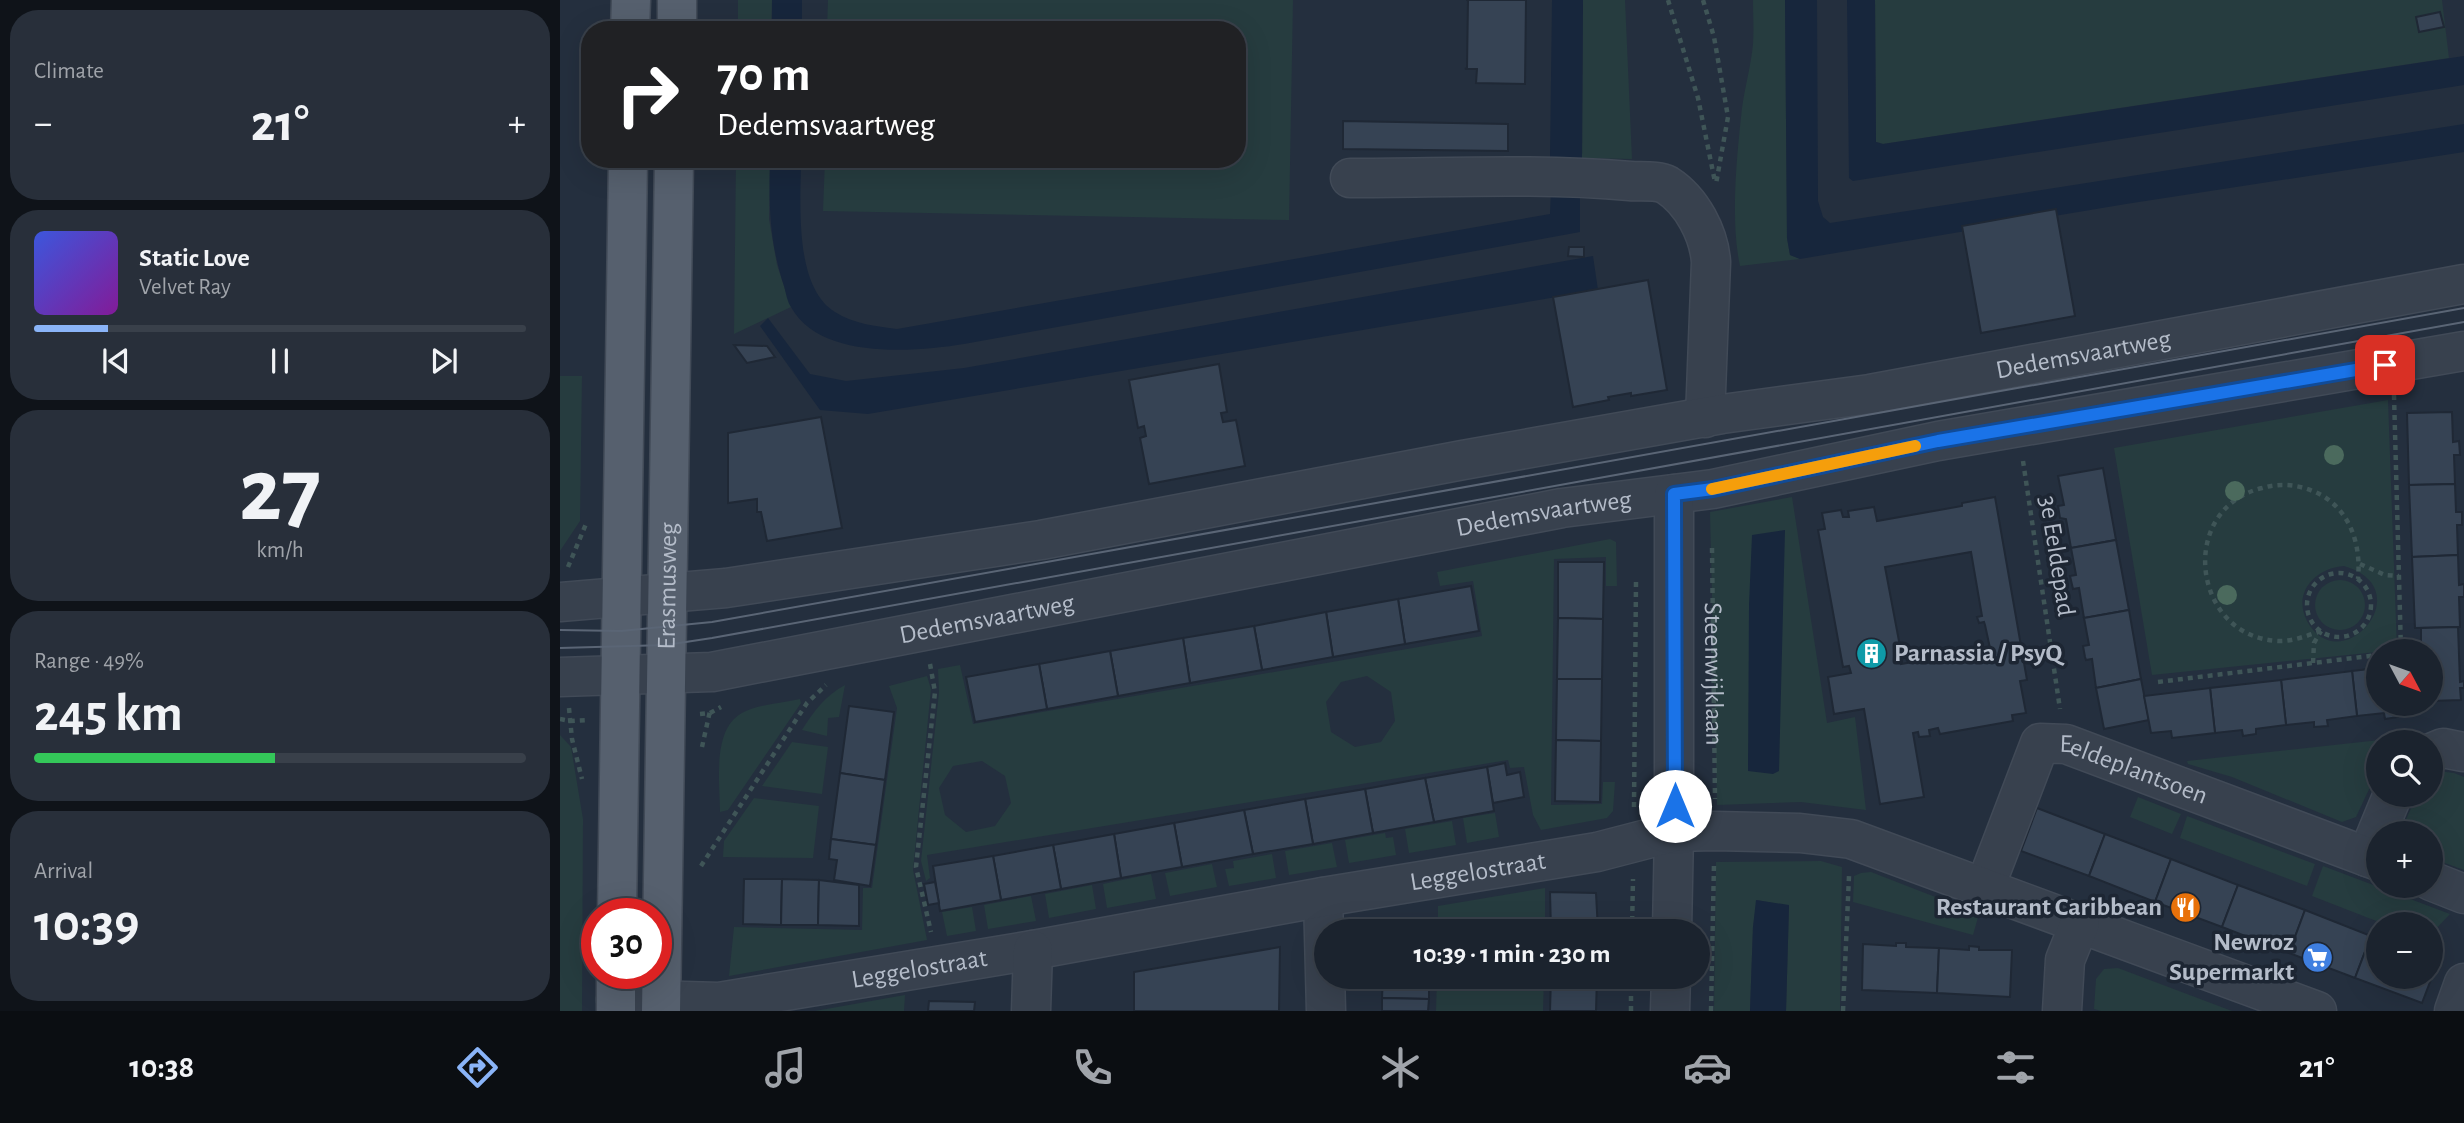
<!DOCTYPE html>
<meta charset="utf-8">
<style>
:root{--surface:#1b232e;--page:#282f3a;--text:#f1f3f6;--muted:#a0a4aa;--line:#39404a;--accent:#8ab4f8}
body{margin:0;font-family:"Alegreya Sans",sans-serif;background:var(--page);color:var(--text);height:100vh;display:flex;flex-direction:column;font-size:26px;white-space:nowrap}
*{box-sizing:border-box;margin:0}
p{font-size:23px;color:var(--muted)}
.icon{flex:none;width:38px;height:38px;fill:none;stroke:currentColor;stroke-width:2;stroke-linecap:round;stroke-linejoin:round}
.map{position:relative;flex:1;overflow:hidden}
.drawer{display:flex;flex-direction:column;gap:10px;padding:10px;background:#0f1319;width:560px}
.drawer>*{flex:none}
.hud{position:absolute;left:21px;top:21px;width:665px;height:147px;border-radius:28px;box-shadow:0 7px 28px #0002,0 0 0 2px var(--line);background:#202124;color:#fff;overflow:hidden}
.needle{width:46px;rotate:131deg}
.fabs{position:absolute;left:1806px;top:639px;display:grid;gap:14px}
.fabs a{display:grid;place-items:center;width:77px;height:77px;border-radius:50%;background:var(--surface);box-shadow:0 7px 28px #0002,0 0 0 2px var(--line);font-size:35px}
.speed{position:absolute;left:21px;top:898px;display:flex;gap:14px;font-size:35px;font-weight:700;text-align:center}
.speed>*{display:grid;place-content:center;width:91px;height:91px;border-radius:50%;background:var(--surface);box-shadow:0 7px 28px #0002,0 0 0 2px var(--line);line-height:1}
.speed .limit{border:10px solid #d22;background:#fff;color:#111}
.pin{position:absolute;display:grid;place-items:center;width:60px;height:60px;color:#fff;margin:-30px;border-radius:14px;box-shadow:0 4px 10px #0006}
.me{position:absolute;width:77px;margin:-38px;rotate:0deg;stroke-linejoin:round;filter:drop-shadow(0 0 5px #0008)}
.turn{display:flex;align-items:center;gap:24px;height:147px;padding:0 21px;font-size:32px}
.turn .icon{width:91px;height:91px;stroke-width:2.5}
.turn b{display:block;font-size:49px;line-height:60px}
.big{font-size:52px;font-weight:600;line-height:1.1}
.drawer .tile{flex:1;display:flex;flex-direction:column;justify-content:center;gap:10px;min-width:0;padding:0 24px;border-radius:28px;background:var(--page)}
.drawer .dial{align-items:center;gap:0}
.dial b{font-size:91px;line-height:1}
.song{display:flex;align-items:center;gap:21px}
.cover{width:84px;height:84px;border-radius:10px;background:linear-gradient(135deg,hsl(230 70% 55%),hsl(290 70% 35%))}
.played{height:7px;border-radius:4px;background:linear-gradient(90deg,var(--accent) 15%,var(--line) 15%)}
.keys{display:flex;justify-content:space-around;direction:ltr}
.heat{display:flex;justify-content:space-between;align-items:center;font-size:38px;direction:ltr}
.charge{height:10px;border-radius:5px;background:linear-gradient(90deg,#34c759 49%,var(--line) 0)}
.trip{position:absolute;left:754px;top:919px;width:396px;height:70px;border-radius:35px;background:var(--surface);box-shadow:0 7px 28px #0002,0 0 0 2px var(--line);font-weight:600;line-height:70px;text-align:center}
.dock{display:flex;height:112px;justify-content:space-around;align-items:center;background:#0b0e12;color:var(--muted)}
.dock .icon{width:49px;height:49px}
.dock .active{color:var(--accent)}
.dock b{font-size:32px;color:var(--text)}
main{display:flex;flex:1;min-height:0}
.map>svg:first-child{display:block}
.green{fill:#263c3f;fill-rule:evenodd}
.water{fill:#17263c}
.building{fill:#364354;stroke:#1f2835;stroke-width:2;fill-rule:evenodd}
.lines{fill:none;stroke-linecap:round;stroke-linejoin:round}
.minor-casing{stroke:#414a57;stroke-width:41}
.major-casing{stroke:#414a57;stroke-width:41}
.path{stroke:#3f5557;stroke-width:4.5;stroke-dasharray:5 5;stroke-linecap:butt}
.minor{stroke:#38414e;stroke-width:38}
.major{stroke:#56606e;stroke-width:38}
.tram{stroke:#5a6575;stroke-width:2}
.tree{fill:#4b6a5d}
.route-casing{stroke:#114b97;stroke-width:18}
.route{stroke:#1a73e8;stroke-width:12}
.slow{stroke:#f59e0b;stroke-width:12}
.labels{text-anchor:middle;dominant-baseline:central;stroke-width:7;stroke-linejoin:round;paint-order:stroke}
.street-label{font-size:26px;fill:#b4bcc9;stroke:#1d2633}
.poi-label{font-size:26px;font-weight:bold;fill:#b4bcc9;stroke:#1d2633;text-anchor:end}
</style>
<main>
<section class="drawer">
<div class="tile"><p>Climate</p>
<div class="heat"><a>−</a><b class="big">21°</b><a>+</a></div>
</div>
<div class="tile">
<div class="song"><i class="cover"></i><div><b>Static Love</b><p>Velvet Ray</p></div></div>
<div class="played"></div>
<div class="keys"><svg class="icon" aria-label="previous" viewBox="0 0 24 24"><path d="M18 5L8 12l10 7zM5 5v14"/></svg><svg class="icon" aria-label="pause" viewBox="0 0 24 24"><path d="M8 5v14M16 5v14"/></svg><svg class="icon" aria-label="next" viewBox="0 0 24 24"><path d="M6 5l10 7-10 7zM19 5v14"/></svg></div>
</div>
<div class="tile dial"><b>27</b><p>km/h</p></div>
<div class="tile"><p>Range · 49%</p><b class="big">245 km</b><div class="charge"></div></div>
<div class="tile"><p>Arrival</p><b class="big">10:39</b></div>
</section>
<div class="map">
<svg width="1904" height="1011" viewBox="0 0 1904 1011">
<rect width="100%" height="100%" fill="#242f3e"/>
<g class="green">
<path d="M178 0H212L211 30H178Z"/>
<path d="M268 0H733L729 220 263 211 265 159H677V30H267Z"/>
<path d="M1023 0H1065L1072 159 1022 158Z"/>
<path d="M1193 0H1225L1227 238 1230 255 1240 259 1180 266C1170 221 1177 154 1182 108 1185 87 1191 65 1193 44 1194 29 1193 14 1193 0Z"/>
<path d="M1315 0H1882L1889 58 1323 144 1316 142Z"/>
<path d="M176 159H210L209 219 217 265 231 307 174 334Z"/>
<path d="M0 376H22L20 521 0 551Z"/>
<path d="M1828 400 1837 650 1592 675 1554 448ZM1784 566C1863 589 1780 682 1747 621 1732 592 1756 568 1784 566Z"/>
<path d="M1232 497 1267 723 1295 717 1306 810 1241 802 1157 805 1150 512Z"/>
<path d="M1050 539 1056 542 1057 586H1046V557L994 559 991 805 1042 804 1043 782H1055L1053 811 1047 818 981 830 973 815 964 767 950 768 948 760 367 855 370 878 366 881 361 861 379 692 378 669 400 665 413 724 922 636 913 581 880 586 877 572ZM807 676 831 692 835 721 821 742 795 747 771 732 766 702 781 682ZM422 761 445 776 451 803 435 826 406 832 385 815 379 788 393 766Z"/>
<circle cx="1780" cy="605" r="25"/>
<path d="M367 676 371 689 353 870 367 940 169 976 174 927 302 930 303 888H312L337 708 329 686Z"/>
<path d="M285 685 279 717 268 718 267 736 242 730C254 711 265 696 285 685Z"/>
<path d="M240 699 241 703 168 810 160 812C160 782 151 725 186 711 202 704 223 703 240 699Z"/>
<path d="M0 735 11 747 23 819 22 1011H0Z"/>
<path d="M1829 739V742H1818V770L1796 817 1782 822 1672 777 1628 764 1627 761Z"/>
<path d="M232 742 268 747 262 794 202 786Z"/>
<path d="M1878 771 1894 773 1904 777V870L1871 858V833H1837V827L1842 828 1854 802 1846 797 1847 795 1871 794V774Z"/>
<path d="M1578 797 1621 814 1612 834 1570 817Z"/>
<path d="M194 798 259 806 253 858 163 857 164 841Z"/>
<path d="M935 813 939 837 907 843 903 818Z"/>
<path d="M1627 816 1755 864 1747 886 1620 838Z"/>
<path d="M892 821 896 845 849 853 845 829Z"/>
<path d="M825 833 826 838 833 837 836 855 789 863 785 840Z"/>
<path d="M772 843 777 867 729 875 725 851Z"/>
<path d="M712 854 716 878 669 886 665 869 674 868 673 861Z"/>
<path d="M1261 861 1282 867 1280 1011H1226L1229 906 1197 900 1193 927 1190 1011H1154L1156 862Z"/>
<path d="M652 864 657 887 610 896 605 873Z"/>
<path d="M1763 866 1890 914 1871 934V924H1824L1752 896Z"/>
<path d="M1311 872 1419 914 1413 935 1293 902 1294 876 1301 873Z"/>
<path d="M591 874 596 899 547 908 543 884Z"/>
<path d="M532 885 536 909 489 918 485 894Z"/>
<path d="M985 888V931H878V906Z"/>
<path d="M471 896 476 921 428 929 424 905Z"/>
<path d="M412 907 416 931 387 936 382 912Z"/>
<path d="M1558 968 1672 1011H1541L1534 1009 1536 979 1544 969Z"/>
<path d="M877 977H984L983 1011H876Z"/>
<path d="M345 995 344 1011H255Z"/>
</g>
<g class="water">
<rect x="212" y="0" width="30" height="30"/>
<path d="M992 0H1023L1022 158 990 157Z"/>
<path d="M1225 0H1257L1258 201 1263 217 1270 223 1904 124V152L1566 204 1240 259 1230 255 1227 238Z"/>
<path d="M1287 0H1315L1316 142 1323 144 1904 56V85L1293 181 1289 178Z"/>
<path d="M210 159H241C241 201 233 286 275 312 293 324 316 326 337 329L990 214 991 188H1020V232L404 344C354 352 260 360 231 307 227 301 226 293 224 286 209 240 209 207 210 159Z"/>
<path d="M1033 256 1038 290 308 414 260 410 200 326 208 318 250 374 286 381 404 368Z"/>
<path d="M1225 530 1219 771 1213 774 1188 771 1189 605 1192 535Z"/>
<path d="M1196 900 1229 905 1226 1011H1190L1193 927Z"/>
</g>
<g class="building">
<path d="M906 0H966L965 84 916 83 917 69H905L907 68 908 0Z"/>
<path d="M1880 12 1884 27 1859 32 1856 17Z"/>
<path d="M783 121 948 124V151L783 149Z"/>
<path d="M1496 209 1515 316 1421 333 1402 226Z"/>
<path d="M1009 247H1024V257L1008 256Z"/>
<path d="M1088 280 1107 390 1071 396V393L1048 397 1049 400 1013 407 993 297Z"/>
<path d="M174 345 207 346 215 357 187 363Z"/>
<path d="M659 364 667 412 661 413 663 422 676 420 685 466 589 484 580 438 586 436 584 426 578 428 569 380Z"/>
<path d="M1892 412 1893 442 1899 441 1900 455H1894L1895 484 1849 485 1847 413Z"/>
<path d="M261 417 282 528 207 541 201 512H197V499L168 503V433Z"/>
<path d="M1543 468 1556 540 1511 548 1506 519 1500 518 1498 506 1504 505 1498 476Z"/>
<path d="M1895 484 1896 512H1902V525H1897L1898 555 1852 557 1849 485Z"/>
<path d="M1435 497 1467 680 1460 681 1466 713 1452 715 1453 721 1380 734 1378 728 1369 730 1370 736 1359 737 1358 732 1353 733 1364 797 1320 804 1304 709 1274 714 1268 677 1291 673 1289 666 1283 667 1258 530 1265 529 1262 513 1281 510 1283 517H1289L1288 511 1314 507 1317 521 1402 506V503ZM1411 552 1422 616 1417 617 1419 623 1424 622 1425 625 1430 648 1341 664 1339 657H1342L1325 567Z"/>
<path d="M1556 540 1569 610 1524 618 1519 588 1513 589 1510 576 1516 575 1511 548Z"/>
<path d="M1898 555 1899 585 1904 584V597H1899L1900 627 1855 628 1852 557Z"/>
<path d="M998 562H1044L1043 619 998 618Z"/>
<path d="M911 586 919 631 845 644 838 599Z"/>
<path d="M838 599 845 644 773 657 766 612Z"/>
<path d="M1569 610 1581 679 1536 688 1532 659 1526 660 1525 657 1523 646 1529 645 1524 618Z"/>
<path d="M766 612 773 657 702 670 694 626Z"/>
<path d="M998 618 1043 619 1042 679H997Z"/>
<path d="M694 626 702 670 630 683 623 638Z"/>
<path d="M1898 627 1900 682 1904 681V688H1900L1901 700 1871 701V651H1861V628Z"/>
<path d="M623 638 630 683 558 696 550 651Z"/>
<path d="M550 651 558 696 487 709 479 664Z"/>
<path d="M479 664 487 709 415 722 406 677Z"/>
<path d="M1818 668V704H1867V708L1838 711V717L1825 719 1824 713 1797 716 1792 671Z"/>
<path d="M1792 671 1797 716 1767 720 1768 726 1754 727V722L1726 725 1721 680Z"/>
<path d="M997 679H1042L1041 741 996 740Z"/>
<path d="M1581 679 1589 720 1544 729 1536 688Z"/>
<path d="M1721 680 1726 725 1696 729V734L1683 736 1682 730 1655 733 1650 688Z"/>
<path d="M1650 688 1655 733 1612 738 1611 731 1591 733 1584 696Z"/>
<path d="M289 706 334 712 325 780 280 773Z"/>
<path d="M996 740 1041 741 1040 802 995 801Z"/>
<path d="M945 763 947 775 960 772 964 797 933 803 927 767Z"/>
<path d="M927 767 934 811 874 822 865 778Z"/>
<path d="M280 773 325 780 316 845 271 839Z"/>
<path d="M865 778 874 822 813 833 805 789Z"/>
<path d="M805 789 813 833 753 844 745 799Z"/>
<path d="M745 799 753 844 693 854 684 810Z"/>
<path d="M1477 808 1545 834 1529 876 1461 851Z"/>
<path d="M684 810 693 854 622 867 614 823Z"/>
<path d="M614 823 622 867 561 878 554 834Z"/>
<path d="M554 834 561 878 501 889 493 845Z"/>
<path d="M1545 834 1611 859 1595 902 1529 876Z"/>
<path d="M271 839 316 845 310 886 274 880 277 860 269 859Z"/>
<path d="M493 845 501 889 441 900 433 856Z"/>
<path d="M433 856 441 900 380 911 373 866Z"/>
<path d="M1611 859 1678 885 1662 927 1595 902Z"/>
<path d="M184 879H222L221 925 183 924Z"/>
<path d="M222 879 259 880 258 925H221Z"/>
<path d="M259 880 299 885V926L258 925Z"/>
<path d="M375 882 379 903 368 905 364 884Z"/>
<path d="M1678 885 1745 910 1729 953 1662 927Z"/>
<path d="M990 892 1036 893 1038 931H991Z"/>
<path d="M1745 910 1811 936 1795 978 1729 953Z"/>
<path d="M825 922 871 923V931H823Z"/>
<path d="M1811 936 1818 938V976H1871V958L1878 961 1862 1003 1795 978Z"/>
<path d="M1336 943H1346V947L1379 948 1377 993 1302 990 1303 944 1336 946Z"/>
<path d="M1409 946 1419 947V950H1452L1450 997 1377 993 1379 948 1409 950Z"/>
<path d="M720 947 719 1011H574V972Z"/>
<path d="M823 976H869V999L822 998Z"/>
<path d="M991 976H1037L1036 1011H990Z"/>
<path d="M822 998 869 999 868 1011H822Z"/>
<path d="M369 1001 415 1002 414 1011H368Z"/>
</g>
<g class="lines">
<defs>
<g id="minor">
<path d="M790 178C883 178 977 173 1070 181 1081 182 1098 180 1107 185 1132 201 1149 234 1151 262L1145 418"/>
<path id="s2" d="M0 602 166 588 481 540 903 460 1162 414 1310 394 1904 284"/>
<path id="s3" d="M0 677 152 672 1002 508 1153 489 1378 441 1904 351"/>
<path d="M1871 753 1883 748 1904 752"/>
<path d="M1807 857 1833 794"/>
<path d="M1871 881 1904 894"/>
<path id="s4" d="M1425 887 1480 743 1506 744 1818 861"/>
<path d="M763 897 766 1011"/>
<path d="M1112 931 1114 832V494"/>
<path id="s5" d="M56 999 159 1002 473 950 763 897 1037 852 1114 832 1155 831 1240 833 1291 839 1757 1011"/>
<path d="M471 1011 473 950"/>
<path d="M1110 1011 1111 976"/>
<path d="M1502 1011 1505 960 1520 923"/>
<path d="M1894 1011 1904 983"/>
</g>
<g id="major">
<path d="M70 30 71 0"/>
<path d="M117 30V0"/>
<path d="M57 914 68 159"/>
<path d="M56 1011V973"/>
<path id="s6" d="M101 1011 114 159"/>
</g>
</defs>
<use href="#minor" class="minor-casing"/>
<use href="#major" class="major-casing"/>
<g class="path">
<path d="M1108 0 1138 98 1155 182"/>
<path d="M1143 0 1154 37 1168 117 1156 184"/>
<path d="M1834 395 1841 651"/>
<path d="M1463 461 1500 709"/>
<path id="s1" d="M1152 548 1155 799"/>
<path d="M1800 564 1825 575 1839 576"/>
<path d="M8 567 26 524"/>
<circle cx="1779" cy="605" r="32"/>
<path d="M1761 631C1749 635 1734 641 1720 641 1632 639 1616 509 1702 488 1722 482 1744 485 1763 496 1792 514 1801 547 1798 579"/>
<path d="M1753 663 1754 643 1761 631"/>
<path d="M370 664 375 692 356 867 371 932"/>
<path d="M1598 682 1818 655"/>
<path d="M9 708 12 739 22 779"/>
<path d="M140 714 150 713 161 707"/>
<path d="M0 719 10 721 27 720"/>
<path d="M142 747 150 711"/>
<path d="M1074 807 1076 581"/>
<path d="M141 866 247 703 266 685"/>
<path d="M1072 931 1073 879"/>
<path d="M1071 1011V976"/>
<path d="M1151 1011 1154 863"/>
<path d="M1283 1011 1289 876"/>
</g>
<use href="#minor" class="minor"/>
<use href="#major" class="major"/>
<g class="tram">
<path d="M0 630 61 631 152 622 1904 308"/>
<path d="M0 648 106 645 152 638 1904 322"/>
</g>
</g>
<g class="tree">
<circle cx="1774" cy="455" r="10"/>
<circle cx="1675" cy="491" r="10"/>
<circle cx="1667" cy="595" r="10"/>
</g>
<g class="lines">
<defs>
<path id="route" d="M1115 806 1114 494 1153 489 1378 441 1825 365"/>
</defs>
<use href="#route" class="route-casing"/>
<use href="#route" class="route"/>
<path class="slow" d="M1152 489 1355 446"/>
</g>
<defs>
<symbol id="building-disc" viewBox="-11 -11 22 22"><circle r="9.5" fill="#0f9aa8" stroke="#1d2633"/><path d="M-4-6H4V6H1V3H-1V6H-4ZM-2.5-4.3h1.7v1.8h-1.7ZM.8-4.3h1.7v1.8H.8ZM-2.5-1h1.7V.8h-1.7ZM.8-1h1.7V.8H.8Z" fill="#fff"/></symbol>
<symbol id="restaurant-disc" viewBox="-11 -11 22 22"><circle r="9.5" fill="#e8710a" stroke="#1d2633"/><path d="M-5-6h1v4h1v-4h1v4h1v-4h1v5L-1.5 .5V6h-2V.5L-5-1ZM5-6V6H3V1.5H1.5Q1.5-4 5-6Z" fill="#fff"/></symbol>
<symbol id="supermarket-disc" viewBox="-11 -11 22 22"><circle r="9.5" fill="#3f7fe0" stroke="#1d2633"/><path d="M-6-5.5h2.5l.6 2H6L4.5 2H-2.5L-4.4-4H-6ZM-1.5 3.2a1.3 1.3 0 1 0 .1 0ZM3 3.2a1.3 1.3 0 1 0 .1 0Z" fill="#fff"/></symbol>
</defs>
<g fill-rule="evenodd">
<use href="#building-disc" x="1294" y="636" width="35" height="35"/>
<use href="#restaurant-disc" x="1608" y="890" width="35" height="35"/>
<use href="#supermarket-disc" x="1740" y="940" width="35" height="35"/>
</g>
<g class="labels">
<g class="street-label">
<text stroke="none"><textPath href="#s2" startOffset="1544">Dedemsvaartweg</textPath></text>
<text stroke="none"><textPath href="#s3" startOffset="999">Dedemsvaartweg</textPath></text>
<text transform="translate(1497 556) rotate(81)">3e Eeldepad</text>
<text stroke="none"><textPath href="#s6" startOffset="425">Erasmusweg</textPath></text>
<text stroke="none"><textPath href="#s3" startOffset="432">Dedemsvaartweg</textPath></text>
<text stroke="none"><textPath href="#s1" startOffset="126">Steenwijklaan</textPath></text>
<text stroke="none"><textPath href="#s4" startOffset="252">Eeldeplantsoen</textPath></text>
<text stroke="none"><textPath href="#s5" startOffset="873">Leggelostraat</textPath></text>
<text stroke="none"><textPath href="#s5" startOffset="306">Leggelostraat</textPath></text>
</g>
<g class="poi-label">
<text x="1334" y="653" text-anchor="start">Parnassia / PsyQ</text>
<text x="1602" y="907">Restaurant Caribbean</text>
<text x="1734" y="942">Newroz<tspan x="1734" dy="30">Supermarkt</tspan></text>
</g>
</g>
</svg>
<div class="fabs">
<a><svg class="needle" viewBox="-14 -14 28 28"><path d="M0-13l5 13h-10z" fill="#e53935"/><path d="M0 13l5-13h-10z" fill="#a0a4aa"/></svg></a>
<a><svg class="icon" aria-label="search" viewBox="0 0 24 24"><circle cx="10" cy="10" r="6"/><path d="M15 15l6 6"/></svg></a>
<a>+</a>
<a>−</a>
</div>
<div class="speed"><div class="limit">30</div></div>
<div class="pin" style="left:1825px;top:365px;background:#d93025"><svg class="icon" aria-label="arrive" viewBox="0 0 24 24"><path d="M6 21V4h12l-3 4 3 4H6"/></svg></div>
<svg class="me" style="left:1115px;top:806px" viewBox="-20 -20 40 40"><circle r="19" fill="#fff"/><path d="M0-13L10 11 0 6-10 11z" fill="#1a73e8"/></svg>
<div class="trip">10:39 · 1 min · 230 m</div>
<div class="hud">
<div class="turn"><svg class="icon" aria-label="right" viewBox="0 0 24 24"><path d="M7 20v-9h11M14 6l5 5-5 5"/></svg><div><b>70 m</b>Dedemsvaartweg</div></div>
</div>
</div>
</main>
<nav class="dock">
<b>10:38</b>
<svg class="icon active" aria-label="directions" viewBox="0 0 24 24"><path d="M12 3l9 9-9 9-9-9zM9 14v-3h6M13 9l2 2-2 2"/></svg>
<svg class="icon" aria-label="music" viewBox="0 0 24 24"><path d="M9 18V5l10-2v13"/><circle cx="6" cy="18" r="3"/><circle cx="16" cy="16" r="3"/></svg>
<svg class="icon" aria-label="phone" viewBox="0 0 24 24"><path d="M5 4h4l2 5-3 2q2 4 5 5l2-3 5 2v4C11 20 4 13 5 4z"/></svg>
<svg class="icon" aria-label="climate" viewBox="0 0 24 24"><path d="M12 3v18M4 7l16 10M4 17L20 7"/></svg>
<svg class="icon" aria-label="car" viewBox="0 0 24 24"><path d="M5 17H2v-5l4-1 3-4h7l3 4 3 1v5h-3M9 17h6M6 11h13"/><circle cx="7" cy="17" r="2"/><circle cx="17" cy="17" r="2"/></svg>
<svg class="icon" aria-label="filters" viewBox="0 0 24 24"><path d="M4 7h16M4 17h16"/><circle cx="9" cy="7" r="2"/><circle cx="15" cy="17" r="2"/></svg>
<b>21°</b>
</nav>
